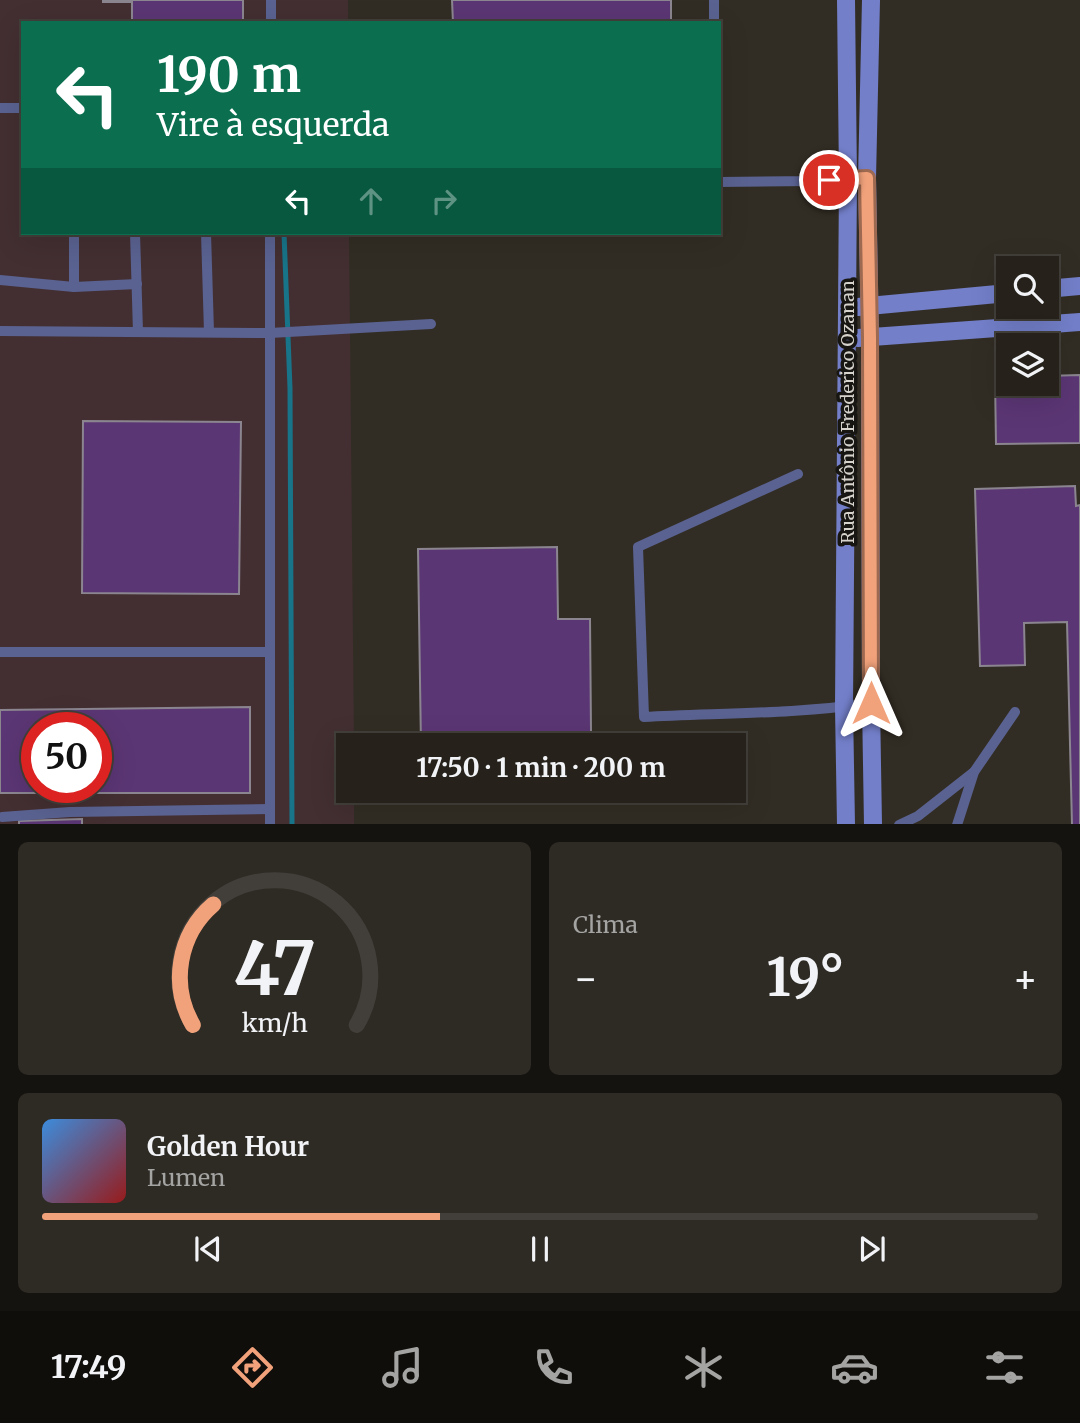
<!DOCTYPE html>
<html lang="pt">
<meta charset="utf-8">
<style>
:root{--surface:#26221b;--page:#2e2a24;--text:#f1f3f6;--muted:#a4a4a3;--line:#423f3a;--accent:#f1a27b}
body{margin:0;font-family:Merriweather,serif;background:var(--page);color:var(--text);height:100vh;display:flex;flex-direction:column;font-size:26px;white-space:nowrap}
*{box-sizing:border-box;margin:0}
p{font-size:23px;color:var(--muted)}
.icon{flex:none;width:38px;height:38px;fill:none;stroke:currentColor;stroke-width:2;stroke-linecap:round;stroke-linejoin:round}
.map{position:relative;height:824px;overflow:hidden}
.drawer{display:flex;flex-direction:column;gap:18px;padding:18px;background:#15130f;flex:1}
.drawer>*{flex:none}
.banner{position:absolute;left:21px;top:21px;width:700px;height:214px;border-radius:0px;box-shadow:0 7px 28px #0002,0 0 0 2px var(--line);background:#0b6e4f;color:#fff;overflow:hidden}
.tools{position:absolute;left:996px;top:256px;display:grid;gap:14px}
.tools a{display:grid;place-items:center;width:63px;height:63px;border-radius:0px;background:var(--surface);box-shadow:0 7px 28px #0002,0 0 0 2px var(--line);font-size:35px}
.speed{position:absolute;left:21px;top:712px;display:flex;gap:14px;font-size:35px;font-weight:700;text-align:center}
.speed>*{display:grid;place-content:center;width:91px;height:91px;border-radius:50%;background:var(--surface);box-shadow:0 7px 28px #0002,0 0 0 2px var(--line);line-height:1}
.speed .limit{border:10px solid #d22;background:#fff;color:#111}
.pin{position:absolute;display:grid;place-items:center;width:60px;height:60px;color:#fff;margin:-30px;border:4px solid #fff;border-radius:50%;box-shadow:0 2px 7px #0007}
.me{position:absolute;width:77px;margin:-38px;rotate:0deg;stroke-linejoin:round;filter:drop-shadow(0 0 5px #0008)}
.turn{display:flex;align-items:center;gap:24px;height:147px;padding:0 21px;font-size:32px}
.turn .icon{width:91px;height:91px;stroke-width:2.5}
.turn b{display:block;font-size:49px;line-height:60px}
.lanes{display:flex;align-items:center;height:66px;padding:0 21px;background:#0003;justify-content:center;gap:35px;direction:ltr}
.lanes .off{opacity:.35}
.big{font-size:52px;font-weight:700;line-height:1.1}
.drawer .widget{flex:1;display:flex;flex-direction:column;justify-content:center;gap:10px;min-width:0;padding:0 24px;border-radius:10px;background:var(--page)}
.drawer .dial{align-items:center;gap:0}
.dial svg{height:182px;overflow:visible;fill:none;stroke:var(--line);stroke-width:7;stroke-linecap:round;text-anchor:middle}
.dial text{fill:var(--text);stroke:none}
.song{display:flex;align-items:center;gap:21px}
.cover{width:84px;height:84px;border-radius:10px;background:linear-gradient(135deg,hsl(210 70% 55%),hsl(0 70% 35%))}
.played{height:7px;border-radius:4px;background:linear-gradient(90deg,var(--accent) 40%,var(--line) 40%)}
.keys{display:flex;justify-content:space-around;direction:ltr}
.heat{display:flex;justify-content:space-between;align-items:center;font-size:38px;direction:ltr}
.drawer .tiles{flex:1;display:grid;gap:18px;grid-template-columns:1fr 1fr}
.widget:last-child{grid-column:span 2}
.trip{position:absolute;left:336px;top:733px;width:410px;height:70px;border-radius:0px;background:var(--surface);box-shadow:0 7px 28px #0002,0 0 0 2px var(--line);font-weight:700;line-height:70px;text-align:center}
.dock{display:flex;height:112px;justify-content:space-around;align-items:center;background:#0f0e0b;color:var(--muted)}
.dock .icon{width:49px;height:49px}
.dock .current{color:var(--accent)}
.dock b{font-size:32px;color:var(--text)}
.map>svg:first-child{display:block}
.industrial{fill:#432f32;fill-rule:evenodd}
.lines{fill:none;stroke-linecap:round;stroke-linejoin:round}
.stream{stroke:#187488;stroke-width:5}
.building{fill:#5b3674;stroke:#8b8590;stroke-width:2;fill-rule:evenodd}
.service{stroke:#5a6291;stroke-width:10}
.secondary{stroke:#737fc9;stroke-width:18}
.route-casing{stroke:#9d6950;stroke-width:18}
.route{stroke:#f1a27b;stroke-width:12}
.labels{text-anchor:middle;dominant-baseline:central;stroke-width:7;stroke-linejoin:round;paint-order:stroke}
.street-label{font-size:18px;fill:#d6d3cd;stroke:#181612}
</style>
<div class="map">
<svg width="1080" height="825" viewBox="0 0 1080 825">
<rect width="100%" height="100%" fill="#322d24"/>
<path class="industrial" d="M0 0H348V23H23V233H349L354 745 348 746V791H354V824H0ZM37 728H96V788H37Z"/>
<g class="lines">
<path class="stream" d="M284 233 290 388 292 825"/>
</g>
<g class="building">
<path d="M103 0H243V23H132V2H103Z"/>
<path d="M452 0H671V23H453Z"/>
<path d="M1080 375V443L996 444 995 377 1008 376V383H1046V376Z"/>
<path d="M83 421 241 422 239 594 82 593Z"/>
<path d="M1075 486 1076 506 1080 505V825H1072L1067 622 1024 623 1025 665 980 666 975 489Z"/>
<path d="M557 547 558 619H590L591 732 556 733V746H421L418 549Z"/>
<path d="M250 707V793H0V710ZM37 728H96V788H37Z"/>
<path d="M82 819V825H19V821Z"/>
</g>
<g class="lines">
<g class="service">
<path d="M714 0V23"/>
<path d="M271 23V0"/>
<path d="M0 108H23"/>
<path d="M719 182 810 181 853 179"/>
<path d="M74 233V287L137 284"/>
<path d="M135 233 138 332"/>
<path d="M206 233 209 332"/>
<path d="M0 280 74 287"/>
<path d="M0 331 270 333 431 324"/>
<path d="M798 474 638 547 644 717C719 713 797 714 871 703"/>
<path d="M0 652H269"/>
<path d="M2 817 70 812 270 809"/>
<path d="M270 825V233"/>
<path d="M899 825 918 816 974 772"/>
<path d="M957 825 974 772 1015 712"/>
</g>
<g class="secondary">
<path d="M871 0 867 178 870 338 871 703 873 825"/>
<path d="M1046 289 1080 286"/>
<path d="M858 307 1008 293"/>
<path d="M858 338 1080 322"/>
<path d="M846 825 844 707 848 179 846 0"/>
</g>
</g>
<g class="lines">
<defs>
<path id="route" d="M829 180 867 178 870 338 871 703"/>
</defs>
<use href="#route" class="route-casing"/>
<use href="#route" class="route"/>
</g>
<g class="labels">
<g class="street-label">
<text transform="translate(847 412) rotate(-90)">Rua Antônio Frederico Ozanan</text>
</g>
</g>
</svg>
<div class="tools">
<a><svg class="icon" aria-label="search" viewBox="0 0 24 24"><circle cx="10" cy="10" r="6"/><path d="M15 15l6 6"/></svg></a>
<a><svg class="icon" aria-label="layers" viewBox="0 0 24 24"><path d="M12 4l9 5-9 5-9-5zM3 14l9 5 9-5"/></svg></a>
</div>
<div class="speed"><div class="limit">50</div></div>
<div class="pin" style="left:829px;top:180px;background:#d93025"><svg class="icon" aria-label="arrive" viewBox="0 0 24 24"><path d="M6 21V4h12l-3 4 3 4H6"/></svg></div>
<svg class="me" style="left:871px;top:703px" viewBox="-20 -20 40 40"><path d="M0-17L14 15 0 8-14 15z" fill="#f1a27b" stroke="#fff" stroke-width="4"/></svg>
<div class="trip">17:50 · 1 min · 200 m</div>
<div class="banner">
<div class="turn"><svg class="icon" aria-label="left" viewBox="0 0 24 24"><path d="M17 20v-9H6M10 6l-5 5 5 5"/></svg><div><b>190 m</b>Vire à esquerda</div></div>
<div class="lanes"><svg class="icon" aria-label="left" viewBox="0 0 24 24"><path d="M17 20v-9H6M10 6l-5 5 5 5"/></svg><svg class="icon off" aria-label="ahead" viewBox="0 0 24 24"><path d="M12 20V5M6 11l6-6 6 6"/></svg><svg class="icon off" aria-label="right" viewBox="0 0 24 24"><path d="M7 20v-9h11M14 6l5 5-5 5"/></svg></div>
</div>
</div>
<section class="drawer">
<div class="tiles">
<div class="widget dial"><svg viewBox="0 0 100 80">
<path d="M14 69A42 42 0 1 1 86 69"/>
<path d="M14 69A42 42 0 0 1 23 16" stroke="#f1a27b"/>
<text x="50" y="56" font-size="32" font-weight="700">47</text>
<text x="50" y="72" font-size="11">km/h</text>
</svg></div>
<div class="widget"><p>Clima</p>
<div class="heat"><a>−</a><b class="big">19°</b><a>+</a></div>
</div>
<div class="widget">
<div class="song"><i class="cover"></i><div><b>Golden Hour</b><p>Lumen</p></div></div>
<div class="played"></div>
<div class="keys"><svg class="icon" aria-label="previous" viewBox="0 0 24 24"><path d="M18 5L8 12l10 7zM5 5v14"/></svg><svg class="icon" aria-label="pause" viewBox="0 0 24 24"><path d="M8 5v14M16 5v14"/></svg><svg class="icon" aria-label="next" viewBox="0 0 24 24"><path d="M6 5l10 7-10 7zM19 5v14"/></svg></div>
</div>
</div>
</section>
<nav class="dock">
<b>17:49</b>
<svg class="icon current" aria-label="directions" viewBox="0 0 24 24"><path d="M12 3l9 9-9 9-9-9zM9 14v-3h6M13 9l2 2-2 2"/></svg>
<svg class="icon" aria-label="music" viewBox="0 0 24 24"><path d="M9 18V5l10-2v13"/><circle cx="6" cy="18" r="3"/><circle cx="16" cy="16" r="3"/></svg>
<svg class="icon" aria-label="phone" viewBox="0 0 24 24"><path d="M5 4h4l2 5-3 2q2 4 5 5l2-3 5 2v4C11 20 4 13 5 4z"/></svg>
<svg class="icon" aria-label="climate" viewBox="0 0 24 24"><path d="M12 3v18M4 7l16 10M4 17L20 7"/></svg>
<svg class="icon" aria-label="car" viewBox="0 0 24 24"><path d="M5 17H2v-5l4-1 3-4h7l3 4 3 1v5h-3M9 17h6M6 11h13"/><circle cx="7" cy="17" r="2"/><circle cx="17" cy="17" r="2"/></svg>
<svg class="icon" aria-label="filters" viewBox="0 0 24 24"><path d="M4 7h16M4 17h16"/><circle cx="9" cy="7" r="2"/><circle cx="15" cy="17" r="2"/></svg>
</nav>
